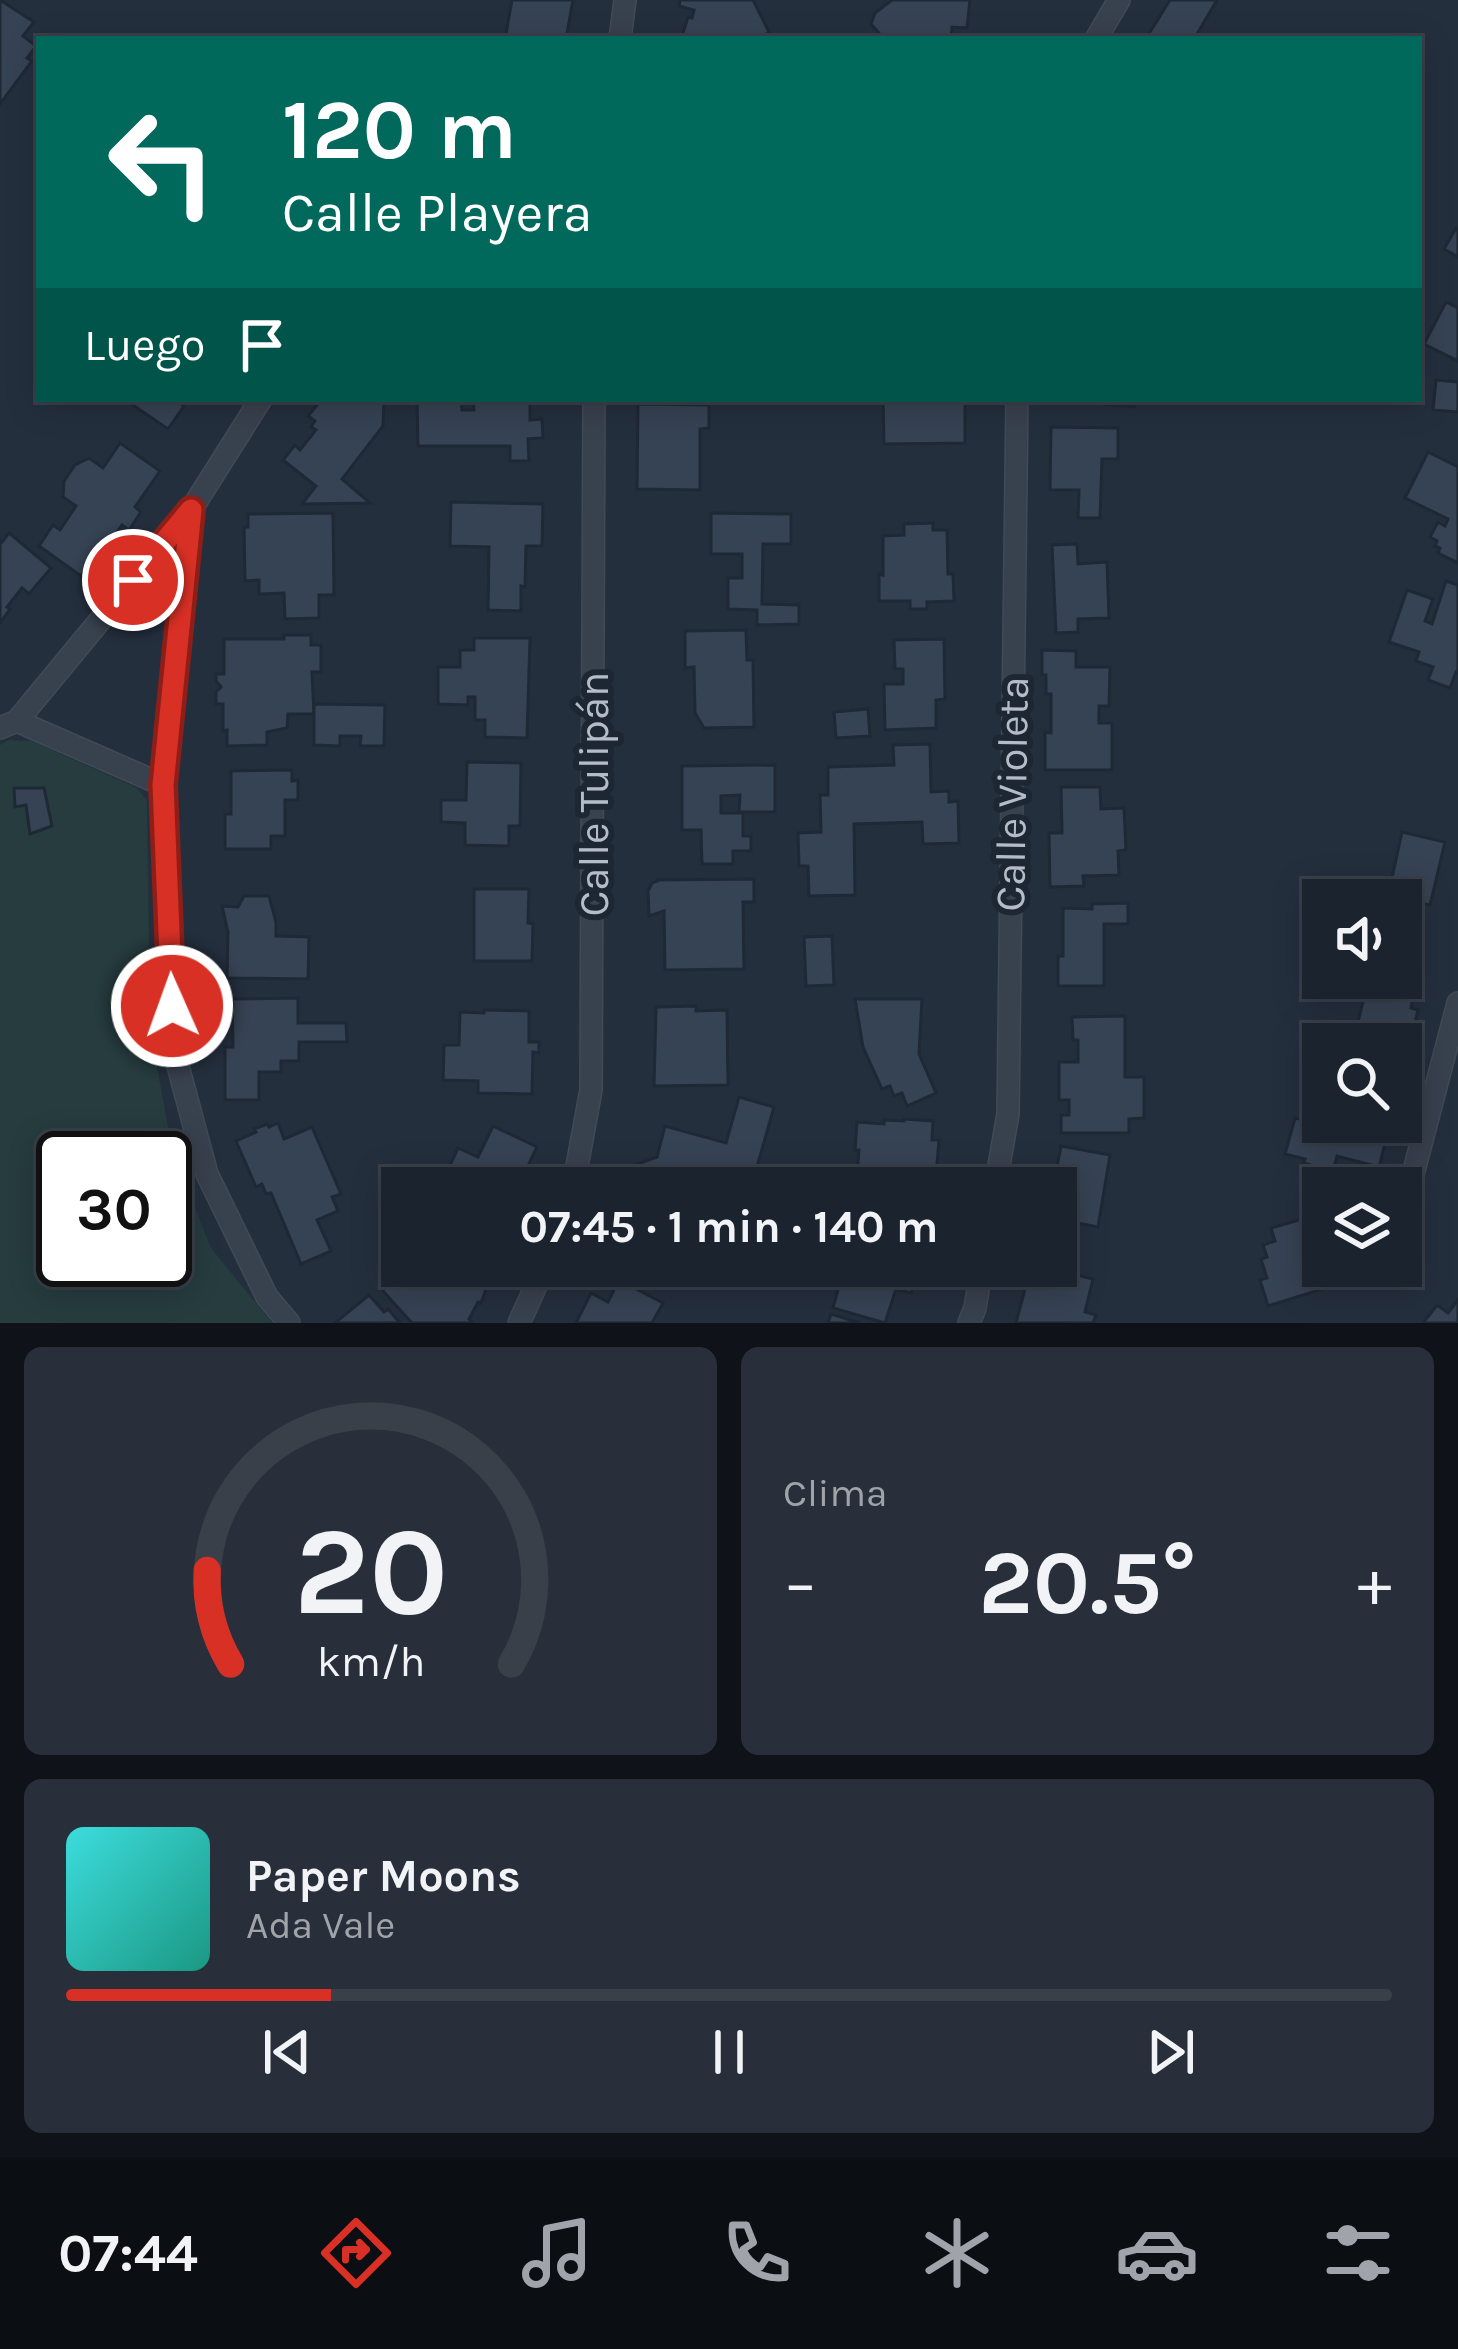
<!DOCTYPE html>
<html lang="es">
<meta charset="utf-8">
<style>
:root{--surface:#1b232e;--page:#282f3a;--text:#f1f3f6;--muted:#a0a4aa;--line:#39404a;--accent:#d93025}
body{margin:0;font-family:Karla,sans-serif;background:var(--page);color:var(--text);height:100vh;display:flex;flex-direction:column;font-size:45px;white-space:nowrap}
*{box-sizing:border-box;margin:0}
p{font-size:39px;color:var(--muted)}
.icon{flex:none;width:66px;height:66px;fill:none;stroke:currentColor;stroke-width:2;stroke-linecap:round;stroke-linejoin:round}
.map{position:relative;height:1323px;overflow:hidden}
.sheet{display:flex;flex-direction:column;gap:24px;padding:24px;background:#0f1319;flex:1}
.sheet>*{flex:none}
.top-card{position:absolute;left:36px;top:36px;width:1386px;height:366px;border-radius:0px;box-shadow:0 6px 30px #0003,0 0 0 3px var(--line);background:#00695c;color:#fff;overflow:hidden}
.buttons{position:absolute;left:1302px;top:879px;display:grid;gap:24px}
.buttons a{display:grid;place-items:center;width:120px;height:120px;border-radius:0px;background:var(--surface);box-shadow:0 6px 30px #0003,0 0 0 3px var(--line);font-size:60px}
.speed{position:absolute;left:36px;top:1131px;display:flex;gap:24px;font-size:60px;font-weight:700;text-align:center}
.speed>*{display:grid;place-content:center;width:156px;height:156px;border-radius:50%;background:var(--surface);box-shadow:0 6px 30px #0003,0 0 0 3px var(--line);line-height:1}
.speed .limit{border:6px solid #111;border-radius:18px;background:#fff;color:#111}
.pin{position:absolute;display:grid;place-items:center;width:102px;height:102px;color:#fff;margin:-51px;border:6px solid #fff;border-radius:50%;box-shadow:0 3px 12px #0007}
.me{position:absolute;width:132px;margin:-66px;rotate:358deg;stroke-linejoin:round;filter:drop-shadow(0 0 9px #0008)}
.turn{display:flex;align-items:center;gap:42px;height:252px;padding:0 48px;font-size:54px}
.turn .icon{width:156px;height:156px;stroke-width:2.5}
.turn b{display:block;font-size:84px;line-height:102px}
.then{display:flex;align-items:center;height:114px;padding:0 48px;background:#0003;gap:24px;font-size:45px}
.big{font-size:90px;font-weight:700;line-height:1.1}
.sheet .widget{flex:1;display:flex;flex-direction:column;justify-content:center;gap:18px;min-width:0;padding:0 42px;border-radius:18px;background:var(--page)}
.sheet .dial{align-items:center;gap:0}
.dial svg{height:312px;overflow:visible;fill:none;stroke:var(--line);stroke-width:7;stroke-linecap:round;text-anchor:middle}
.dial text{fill:var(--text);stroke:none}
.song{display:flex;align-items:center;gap:36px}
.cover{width:144px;height:144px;border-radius:18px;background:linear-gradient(135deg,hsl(180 70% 55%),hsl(170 70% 35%))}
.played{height:12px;border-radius:6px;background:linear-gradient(90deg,var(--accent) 20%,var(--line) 20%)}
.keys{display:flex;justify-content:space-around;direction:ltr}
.heat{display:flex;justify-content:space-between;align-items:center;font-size:66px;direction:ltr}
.sheet .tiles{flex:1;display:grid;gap:24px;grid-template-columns:1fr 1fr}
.widget:last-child{grid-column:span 2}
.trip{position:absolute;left:381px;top:1167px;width:696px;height:120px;border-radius:0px;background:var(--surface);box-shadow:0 6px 30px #0003,0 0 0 3px var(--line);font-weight:700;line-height:120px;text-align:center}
.tabs{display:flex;height:192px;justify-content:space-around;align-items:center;background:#0b0e12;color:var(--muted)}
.tabs .icon{width:84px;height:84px}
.tabs .on{color:var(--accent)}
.tabs b{font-size:54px;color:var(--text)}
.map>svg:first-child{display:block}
.green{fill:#263c3f;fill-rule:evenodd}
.building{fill:#364354;stroke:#1f2835;stroke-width:3}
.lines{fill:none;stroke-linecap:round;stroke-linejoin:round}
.minor-casing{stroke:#414a57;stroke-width:24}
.minor{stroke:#38414e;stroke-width:21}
.route-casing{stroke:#8d1f18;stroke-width:30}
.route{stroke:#d93025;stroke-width:21}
.labels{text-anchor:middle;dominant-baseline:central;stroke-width:12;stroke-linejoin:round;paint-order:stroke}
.street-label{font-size:42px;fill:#b4bcc9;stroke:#1d2633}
</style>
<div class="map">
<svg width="1458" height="1323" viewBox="0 0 1458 1323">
<rect width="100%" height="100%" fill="#242f3e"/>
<path class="green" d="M9 740 32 741 137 788 147 801 150 1028 172 1149 211 1248 272 1323H0V745ZM63 1158H165V1260H63Z"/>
<g class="building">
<path d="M0 0 34 22 23 36 36 46 27 58 32 61 0 104Z"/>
<path d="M512 0H573L566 39H505Z"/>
<path d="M680 0H753L769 32 758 39H681L688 17 692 18 694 10 679 6Z"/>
<path d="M892 0H970L967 28 952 27 951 39H892L889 35 884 39 871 24 875 13Z"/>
<path d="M1170 0H1217L1194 39H1150L1147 37Z"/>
<path d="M1456 228 1458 230V257L1444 249Z"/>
<path d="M1446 302 1458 308V361L1424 344Z"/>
<path d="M1436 380 1458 382V412L1433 410Z"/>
<path d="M124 399H174L184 406 168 429Z"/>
<path d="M322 399H381L384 402 383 426 342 479 370 503 302 504 316 486 283 460 295 445 300 450 316 430 311 427 315 421 308 416Z"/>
<path d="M417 399H461L462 410H474L473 399H530V420L542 419 543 438 528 439 529 461H510V446H418Z"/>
<path d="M883 399H965V443L884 444Z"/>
<path d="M1101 399H1135L1134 407 1100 404Z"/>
<path d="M638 404 709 405V428L700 429V490L637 489Z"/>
<path d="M1051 427 1118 428V459H1102L1100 518H1078L1079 490H1050Z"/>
<path d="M120 443 160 471 135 507 141 512 129 530 122 525 95 563 92 561 81 576 39 546 53 525 60 530 76 506 63 497 64 481 75 465 89 458 103 468Z"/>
<path d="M1428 452 1458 467V563L1438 553 1440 548 1435 546 1437 541 1430 537 1438 522 1445 526 1448 519 1405 498Z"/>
<path d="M451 502 543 504 542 546H526L525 587 521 586V611L488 610 489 547 450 546Z"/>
<path d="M333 513 334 595H319V618L285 619 284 593 259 594V580L245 581 244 527H248V514Z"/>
<path d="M711 513 791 514V544H763L762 604 799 605V624L757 625V610L728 609V578H742V554H711Z"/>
<path d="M933 523V530H947L948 574H953L954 601 927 602V609H910V601H879V574L883 575V536L904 535V524Z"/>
<path d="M9 533 51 568 29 594 22 588 7 607 10 609 0 623V540L2 542Z"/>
<path d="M1077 544 1078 564 1107 562 1109 618 1078 619V632L1056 633 1052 545Z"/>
<path d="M1446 581 1458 585V673L1456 672 1450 688 1428 680 1433 667 1416 661 1419 652 1389 642 1407 590 1433 599 1425 621 1432 624Z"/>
<path d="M746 630 747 660H753L754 727 704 728 695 713 694 667 685 668V631Z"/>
<path d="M284 635H311V645H321V672H312L314 714H288L287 728 267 732V745L227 746V730L223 731V704H216V692L221 687 216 681V674H224V639H284Z"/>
<path d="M474 638H530L527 738 485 737V720H475V697H468V705L438 704V667H460V650H474Z"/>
<path d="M944 639 945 699 936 700V728L885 730 884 684H903V669H895L894 640Z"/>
<path d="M1042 650 1076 651V667H1110L1109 706H1099V723H1112V770H1045V732L1051 733V694H1046V675H1042Z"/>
<path d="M314 704 385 705 384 746H360L361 736H340V746L314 745Z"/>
<path d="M868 709 870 736 836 738 834 712Z"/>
<path d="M930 744 931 792 949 791V802L958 801 959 843 923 844 922 822 854 824 855 895 809 896 808 866H799L798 833 821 832 820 795H828V767L894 765 893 745Z"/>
<path d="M467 762 521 763 520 826H509V846L465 845V823L441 822V800H466Z"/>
<path d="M775 765V812H739L740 795 721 796V813H743V836H751V851H733V864H702L701 830H682V766Z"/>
<path d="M292 770V781L298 780V800H285V836H271V849H225V814H231V771Z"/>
<path d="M1061 787H1100L1101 809 1124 808 1126 850 1118 851 1119 875 1083 876 1084 886 1050 887 1049 833H1062Z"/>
<path d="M14 788H44L52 826 30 834 26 805 15 807Z"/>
<path d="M1402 832 1445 842 1430 905 1388 896Z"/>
<path d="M754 879V902H743L744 969 665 970 664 911 649 916 648 891 652 883 659 880Z"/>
<path d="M474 889H529L528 923 533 924 532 961H474Z"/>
<path d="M244 896H269L276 922V936L309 937 308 979 227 978 228 932 222 906 238 907Z"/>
<path d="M1128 903V924H1104V986H1058V956H1063V908L1092 909V904Z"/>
<path d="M832 936 834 985 806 986 804 937Z"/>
<path d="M1401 953 1422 958 1411 1008 1418 1010 1409 1046 1355 1033 1365 994 1369 995 1373 978H1401Z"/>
<path d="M298 998V1023H346L347 1042H299V1061H281V1072H259V1100H225V1047H233L232 999Z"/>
<path d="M855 999H922L919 1054 936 1093 907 1106 902 1093 894 1096 890 1086 882 1089 863 1047Z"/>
<path d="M696 1006V1011L727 1010 728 1085 654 1086 656 1007Z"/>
<path d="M484 1010 529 1011V1042H539V1053L533 1052 532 1094 478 1093V1081L443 1080 444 1045H459L460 1012 484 1013Z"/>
<path d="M1125 1016V1077H1144V1118L1129 1119V1133H1061V1115H1069V1100H1059V1062H1078V1040H1073L1072 1017Z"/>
<path d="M1316 1090 1323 1092V1122L1390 1124 1379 1167 1337 1156 1333 1171 1303 1163 1305 1159 1285 1154 1295 1118 1307 1121Z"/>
<path d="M739 1097 774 1107 751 1188H648L629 1167 657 1157 665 1126 726 1143Z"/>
<path d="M904 1119 933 1121 932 1140H939L935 1188H856L859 1150H855L857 1122 884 1124V1120L904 1121Z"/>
<path d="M278 1123 284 1139 312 1127 341 1194 332 1197 338 1211 317 1220 331 1251 301 1264 271 1193 266 1194 262 1184 256 1187 236 1141 256 1132 254 1129 267 1124 269 1127Z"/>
<path d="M493 1126 537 1147 524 1174 509 1167 504 1177 526 1188H443L447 1179 444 1178 458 1148 478 1157Z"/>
<path d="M1061 1146 1110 1155 1098 1227 1072 1222 1065 1260 1056 1258V1188H1035V1183L1043 1184 1046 1171 1056 1173Z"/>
<path d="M1323 1213V1245L1319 1246 1323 1266H1325L1332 1286 1268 1306 1260 1280 1267 1278 1261 1259 1267 1257 1263 1245 1275 1241 1271 1228Z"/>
<path d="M402 1255V1266H459L489 1281 481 1303 478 1302 469 1319 473 1323H412L383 1291Z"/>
<path d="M848 1266H919L911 1293 896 1289 885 1323 833 1308 840 1282 862 1288 864 1278 846 1273Z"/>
<path d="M1031 1266H1041L1093 1279 1085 1312 1096 1315 1093 1323H1016Z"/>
<path d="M619 1280 663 1303 652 1323H576L591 1293 608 1302Z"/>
<path d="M369 1295 384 1312 388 1309 400 1323H335Z"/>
<path d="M1458 1300V1323H1423L1437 1305 1448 1313Z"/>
<path d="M831 1314 860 1323H828Z"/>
</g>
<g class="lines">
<defs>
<g id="minor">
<path d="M620 39 625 0"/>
<path d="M1096 39 1119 0"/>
<path d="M191 510 163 785 174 1051 207 1174 267 1297 289 1323"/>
<path d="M17 721 163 785"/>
<path d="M0 728 17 721 191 510 261 399"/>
<path d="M573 1188 591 1090 594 399"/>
<path d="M995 1188 1008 1114 1017 399"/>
<path d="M1401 1220 1458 1003"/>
<path d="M1389 1267V1266"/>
<path d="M519 1323 545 1266"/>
<path d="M969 1323 975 1308 982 1266"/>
</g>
</defs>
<use href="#minor" class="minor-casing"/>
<use href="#minor" class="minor"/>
</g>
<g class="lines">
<defs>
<path id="route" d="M133 580 191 510 163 785 172 1006"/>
</defs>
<use href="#route" class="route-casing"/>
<use href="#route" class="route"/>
</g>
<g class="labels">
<g class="street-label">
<text transform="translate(594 794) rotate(-90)">Calle Tulipán</text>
<text transform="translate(1012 794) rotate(-89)">Calle Violeta</text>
</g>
</g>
</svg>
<div class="buttons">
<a><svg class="icon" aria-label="sound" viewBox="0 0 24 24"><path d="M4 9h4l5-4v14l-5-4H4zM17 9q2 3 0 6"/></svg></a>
<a><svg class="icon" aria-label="search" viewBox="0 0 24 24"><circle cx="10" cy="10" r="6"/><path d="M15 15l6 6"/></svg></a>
<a><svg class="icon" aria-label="layers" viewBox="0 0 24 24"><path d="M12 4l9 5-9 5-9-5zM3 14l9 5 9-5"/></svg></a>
</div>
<div class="speed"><div class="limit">30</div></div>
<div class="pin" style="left:133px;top:580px;background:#d93025"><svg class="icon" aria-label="arrive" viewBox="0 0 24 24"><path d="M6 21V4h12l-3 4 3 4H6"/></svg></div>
<svg class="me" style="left:172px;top:1006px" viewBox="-20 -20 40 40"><circle r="17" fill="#d93025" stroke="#fff" stroke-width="3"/><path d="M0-11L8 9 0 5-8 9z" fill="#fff"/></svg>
<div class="trip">07:45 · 1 min · 140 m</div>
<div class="top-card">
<div class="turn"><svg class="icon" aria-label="left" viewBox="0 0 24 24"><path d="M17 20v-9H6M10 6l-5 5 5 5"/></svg><div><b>120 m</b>Calle Playera</div></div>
<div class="then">Luego<svg class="icon" aria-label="arrive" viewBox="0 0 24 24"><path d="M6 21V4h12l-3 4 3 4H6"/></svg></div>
</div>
</div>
<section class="sheet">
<div class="tiles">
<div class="widget dial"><svg viewBox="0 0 100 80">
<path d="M14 69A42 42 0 1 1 86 69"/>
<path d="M14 69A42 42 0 0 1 8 45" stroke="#d93025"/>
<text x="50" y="56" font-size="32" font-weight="700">20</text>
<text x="50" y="72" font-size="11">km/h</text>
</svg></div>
<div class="widget"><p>Clima</p>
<div class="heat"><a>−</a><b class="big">20.5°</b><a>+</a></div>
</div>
<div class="widget">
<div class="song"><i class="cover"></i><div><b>Paper Moons</b><p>Ada Vale</p></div></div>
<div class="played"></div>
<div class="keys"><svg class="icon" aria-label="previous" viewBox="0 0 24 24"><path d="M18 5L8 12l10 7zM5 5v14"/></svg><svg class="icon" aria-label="pause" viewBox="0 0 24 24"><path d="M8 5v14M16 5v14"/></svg><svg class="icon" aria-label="next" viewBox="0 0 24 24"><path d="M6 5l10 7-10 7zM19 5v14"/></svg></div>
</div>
</div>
</section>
<nav class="tabs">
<b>07:44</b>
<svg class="icon on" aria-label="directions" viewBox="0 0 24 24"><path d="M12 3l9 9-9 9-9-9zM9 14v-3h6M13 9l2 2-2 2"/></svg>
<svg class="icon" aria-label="music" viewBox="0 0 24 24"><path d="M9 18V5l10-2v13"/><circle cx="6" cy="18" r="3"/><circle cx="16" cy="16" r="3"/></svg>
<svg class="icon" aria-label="phone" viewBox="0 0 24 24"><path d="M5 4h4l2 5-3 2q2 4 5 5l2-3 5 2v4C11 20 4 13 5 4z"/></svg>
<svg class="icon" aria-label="climate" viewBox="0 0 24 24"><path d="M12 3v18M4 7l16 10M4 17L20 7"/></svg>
<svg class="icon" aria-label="car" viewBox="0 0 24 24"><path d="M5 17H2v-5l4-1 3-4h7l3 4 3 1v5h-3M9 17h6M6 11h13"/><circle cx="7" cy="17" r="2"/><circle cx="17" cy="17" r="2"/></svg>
<svg class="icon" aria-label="filters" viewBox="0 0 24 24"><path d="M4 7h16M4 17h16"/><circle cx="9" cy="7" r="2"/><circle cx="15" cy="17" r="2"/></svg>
</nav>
